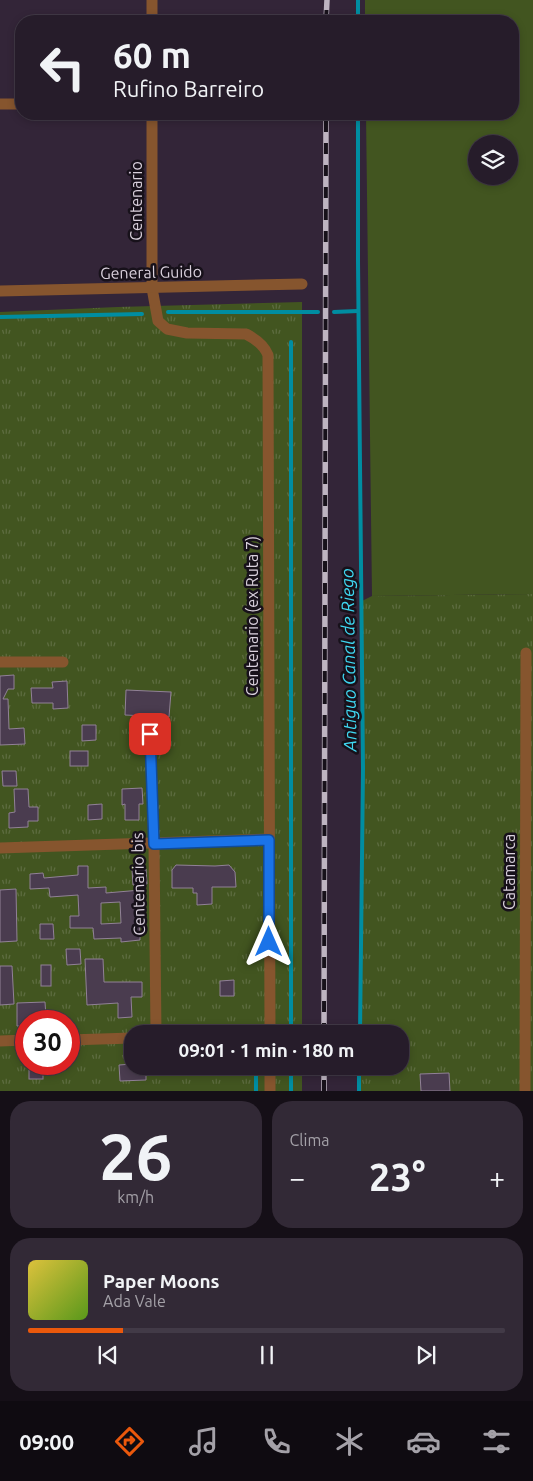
<!DOCTYPE html>
<html lang="es">
<meta charset="utf-8">
<style>
:root{--surface:#261c2a;--page:#322936;--text:#f1f3f6;--muted:#a4a1a8;--line:#423a47;--accent:#ea580c}
body{margin:0;font-family:Ubuntu,sans-serif;background:var(--page);color:var(--text);height:100vh;display:flex;flex-direction:column;font-size:19px;white-space:nowrap}
*{box-sizing:border-box;margin:0}
p{font-size:16px;color:var(--muted)}
.icon{flex:none;width:28px;height:28px;fill:none;stroke:currentColor;stroke-width:2;stroke-linecap:round;stroke-linejoin:round}
.map{position:relative;height:1091px;overflow:hidden}
.sheet{display:flex;flex-direction:column;gap:10px;padding:10px;background:#150f17;flex:1}
.sheet>*{flex:none}
.guide{position:absolute;left:15px;top:15px;width:504px;height:105px;border-radius:20px;box-shadow:0 2px 8px #0003,0 0 0 1px var(--line);background:#261c2a;color:var(--text);overflow:hidden}
.buttons{position:absolute;left:468px;top:135px;display:grid;gap:10px}
.buttons a{display:grid;place-items:center;width:50px;height:50px;border-radius:50%;background:var(--surface);box-shadow:0 2px 8px #0003,0 0 0 1px var(--line);font-size:25px}
.speed{position:absolute;left:15px;top:1010px;display:flex;gap:10px;font-size:25px;font-weight:700;text-align:center}
.speed>*{display:grid;place-content:center;width:65px;height:65px;border-radius:50%;background:var(--surface);box-shadow:0 2px 8px #0003,0 0 0 1px var(--line);line-height:1}
.speed .limit{border:8px solid #d22;background:#fff;color:#111}
.pin{position:absolute;display:grid;place-items:center;width:42px;height:42px;color:#fff;margin:-21px;border-radius:10px;box-shadow:0 2px 8px #0006}
.me{position:absolute;width:55px;margin:-28px;rotate:0deg;stroke-linejoin:round;filter:drop-shadow(0 0 4px #0008)}
.turn{display:flex;align-items:center;gap:18px;height:105px;padding:0 15px;font-size:22px}
.turn .icon{width:65px;height:65px;stroke-width:2.5}
.turn b{display:block;font-size:35px;line-height:42px}
.big{font-size:38px;font-weight:700;line-height:1.1}
.sheet .card{flex:1;display:flex;flex-direction:column;justify-content:center;gap:8px;min-width:0;padding:0 18px;border-radius:20px;background:var(--page)}
.sheet .dial{align-items:center;gap:0}
.dial b{font-size:65px;line-height:1}
.song{display:flex;align-items:center;gap:15px}
.cover{width:60px;height:60px;border-radius:8px;background:linear-gradient(135deg,hsl(50 70% 55%),hsl(90 70% 35%))}
.played{height:5px;border-radius:2px;background:linear-gradient(90deg,var(--accent) 20%,var(--line) 20%)}
.keys{display:flex;justify-content:space-around;direction:ltr}
.heat{display:flex;justify-content:space-between;align-items:center;font-size:28px;direction:ltr}
.sheet .tiles{flex:1;display:grid;gap:10px;grid-template-columns:1fr 1fr}
.card:last-child{grid-column:span 2}
.trip{position:absolute;left:124px;top:1025px;width:285px;height:50px;border-radius:20px;background:var(--surface);box-shadow:0 2px 8px #0003,0 0 0 1px var(--line);font-weight:700;line-height:50px;text-align:center}
.dock{display:flex;height:80px;justify-content:space-around;align-items:center;background:#0f0b11;color:var(--muted)}
.dock .icon{width:35px;height:35px}
.dock .current{color:var(--accent)}
.dock b{font-size:22px;color:var(--text)}
.map>svg:first-child{display:block}
.grass{fill:url(#grass-tufts);fill-rule:evenodd}
.pitch{fill:#425520;fill-rule:evenodd}
.lines{fill:none;stroke-linecap:round;stroke-linejoin:round}
.stream{stroke:#008da1;stroke-width:4}
.building{fill:#4a3c4f;stroke:#918197;fill-rule:evenodd}
.minor{stroke:#86552e;stroke-width:11}
.rail-casing{stroke:#beb4c1;stroke-width:5.5}
.rail{stroke:#17111a;stroke-width:4;stroke-dasharray:11;stroke-linecap:butt}
.route-casing{stroke:#114b97;stroke-width:12}
.route{stroke:#1a73e8;stroke-width:9}
.labels{text-anchor:middle;dominant-baseline:central;stroke-width:5;stroke-linejoin:round;paint-order:stroke}
.street-label{font-size:16px;fill:#d9d0dc;stroke:#17111a}
.water-label{font-size:18px;font-style:italic;fill:#3fd6f0;stroke:#17111a}
</style>
<div class="map">
<svg width="533" height="1091" viewBox="0 0 533 1091">
<defs>
<pattern id="grass-tufts" width="24" height="20" patternUnits="userSpaceOnUse" patternTransform="scale(1.25)"><rect width="24" height="20" fill="#425520"/><path d="M3 7l-1-3M5 7V3M7 7l1-3M15 17l-1-3M17 17v-4M19 17l1-3" fill="none" stroke="#5d6c40"/></pattern>
</defs>
<rect width="100%" height="100%" fill="#332538"/>
<g class="grass">
<path d="M302 302V1034H132V1066H302V1091H0V312L118 307ZM26 1021H69V1064H26Z"/>
<path d="M533 594V1091H360V1066H400V1034H360L363 769 362 601 372 596Z"/>
</g>
<path class="pitch" d="M365 0H533V594L372 596 366 114H512V21H365ZM476 144H509V176H476Z"/>
<g class="lines">
<g class="stream">
<path d="M358 21V0"/>
<path d="M358 114V261L363 769 360 1034"/>
<path d="M168 312H318"/>
<path d="M334 312 358 311"/>
<path d="M0 317 142 314"/>
<path d="M291 342V1034"/>
<path d="M291 1066V1091"/>
<path d="M256 1091V1066"/>
<path d="M359 1091V1066"/>
</g>
</g>
<g class="building">
<path d="M14 675V689H8L3 699H8L9 729 24 728 25 744 0 745V676Z"/>
<path d="M67 681 68 708 53 709V703H32L31 688H53L52 682Z"/>
<path d="M126 690 171 692 169 717 125 715Z"/>
<path d="M82 725H96V740L82 741Z"/>
<rect x="70" y="751" width="18" height="15"/>
<path d="M2 771H16L17 786H3Z"/>
<path d="M142 788 143 804H139V820H125V804L122 805V789Z"/>
<path d="M14 789H28L29 807H38V821H28V827L9 828V813L15 812Z"/>
<path d="M102 804V819L88 820V805Z"/>
<path d="M176 865 215 866 229 865 235 872 236 887H212V904L197 905V893H193V888H172V870Z"/>
<path d="M78 866H88V888L106 887V893L141 890 142 905 139 906 140 940 121 942V938L94 939 93 928H70V916H79L78 895 50 897 49 888 30 889V874L43 873 44 878 78 875ZM120 902 121 923 101 924V903Z"/>
<path d="M146 869 147 884 133 885 132 870Z"/>
<path d="M16 889 17 941 0 942V890Z"/>
<path d="M40 924H53L54 939H40Z"/>
<path d="M66 949H80L81 964 67 965Z"/>
<path d="M85 959H103L104 982H142V997H131L132 1017 118 1018V1003L87 1005Z"/>
<rect x="41" y="965" width="10" height="21"/>
<path d="M0 966H12L14 1004 0 1005Z"/>
<path d="M234 980V996H220V981Z"/>
<path d="M45 1002 46 1017 31 1018V1021H26V1026H17V1003Z"/>
<rect x="29" y="1064" width="14" height="15"/>
<path d="M132 1064V1066H146V1080L120 1081 119 1065Z"/>
<path d="M449 1073 450 1091H421L420 1074Z"/>
</g>
<g class="lines">
<g class="minor">
<path d="M152 0V21"/>
<path d="M0 104H21"/>
<path d="M152 114V288L158 321 167 329 187 333 246 334C256 339 264 345 268 355L270 1034"/>
<path d="M0 291 302 284"/>
<path d="M0 662H63"/>
<path d="M150 734 154 844 156 1034"/>
<path d="M0 848 269 839"/>
<path d="M69 1040 132 1038"/>
<path d="M0 1041 26 1040"/>
<path d="M270 1091V1066"/>
<path d="M525 1091 526 653"/>
</g>
<defs>
<g id="rail">
<path d="M326 21 327 0"/>
<path d="M324 1034 326 114"/>
<path d="M324 1091V1066"/>
</g>
</defs>
<use href="#rail" class="rail-casing"/>
<use href="#rail" class="rail"/>
</g>
<g class="lines">
<defs>
<path id="route" d="M150 734 154 844 269 840V942"/>
</defs>
<use href="#route" class="route-casing"/>
<use href="#route" class="route"/>
</g>
<g class="labels">
<g class="street-label">
<text transform="translate(136 201) rotate(-90)">Centenario</text>
<text transform="translate(151 272) rotate(-1)">General Guido</text>
<text transform="translate(252 616) rotate(-90)">Centenario (ex Ruta 7)</text>
<text transform="translate(509 872) rotate(-90)">Catamarca</text>
<text transform="translate(138 884) rotate(-91)">Centenario bis</text>
</g>
<g class="water-label">
<text transform="translate(348 660) rotate(-91)">Antiguo Canal de Riego</text>
</g>
</g>
</svg>
<div class="buttons">
<a><svg class="icon" aria-label="layers" viewBox="0 0 24 24"><path d="M12 4l9 5-9 5-9-5zM3 14l9 5 9-5"/></svg></a>
</div>
<div class="speed"><div class="limit">30</div></div>
<div class="pin" style="left:150px;top:734px;background:#d93025"><svg class="icon" aria-label="arrive" viewBox="0 0 24 24"><path d="M6 21V4h12l-3 4 3 4H6"/></svg></div>
<svg class="me" style="left:269px;top:942px" viewBox="-20 -20 40 40"><path d="M0-17L14 15 0 8-14 15z" fill="#1a73e8" stroke="#fff" stroke-width="4"/></svg>
<div class="trip">09:01 · 1 min · 180 m</div>
<div class="guide">
<div class="turn"><svg class="icon" aria-label="left" viewBox="0 0 24 24"><path d="M17 20v-9H6M10 6l-5 5 5 5"/></svg><div><b>60 m</b>Rufino Barreiro</div></div>
</div>
</div>
<section class="sheet">
<div class="tiles">
<div class="card dial"><b>26</b><p>km/h</p></div>
<div class="card"><p>Clima</p>
<div class="heat"><a>−</a><b class="big">23°</b><a>+</a></div>
</div>
<div class="card">
<div class="song"><i class="cover"></i><div><b>Paper Moons</b><p>Ada Vale</p></div></div>
<div class="played"></div>
<div class="keys"><svg class="icon" aria-label="previous" viewBox="0 0 24 24"><path d="M18 5L8 12l10 7zM5 5v14"/></svg><svg class="icon" aria-label="pause" viewBox="0 0 24 24"><path d="M8 5v14M16 5v14"/></svg><svg class="icon" aria-label="next" viewBox="0 0 24 24"><path d="M6 5l10 7-10 7zM19 5v14"/></svg></div>
</div>
</div>
</section>
<nav class="dock">
<b>09:00</b>
<svg class="icon current" aria-label="directions" viewBox="0 0 24 24"><path d="M12 3l9 9-9 9-9-9zM9 14v-3h6M13 9l2 2-2 2"/></svg>
<svg class="icon" aria-label="music" viewBox="0 0 24 24"><path d="M9 18V5l10-2v13"/><circle cx="6" cy="18" r="3"/><circle cx="16" cy="16" r="3"/></svg>
<svg class="icon" aria-label="phone" viewBox="0 0 24 24"><path d="M5 4h4l2 5-3 2q2 4 5 5l2-3 5 2v4C11 20 4 13 5 4z"/></svg>
<svg class="icon" aria-label="climate" viewBox="0 0 24 24"><path d="M12 3v18M4 7l16 10M4 17L20 7"/></svg>
<svg class="icon" aria-label="car" viewBox="0 0 24 24"><path d="M5 17H2v-5l4-1 3-4h7l3 4 3 1v5h-3M9 17h6M6 11h13"/><circle cx="7" cy="17" r="2"/><circle cx="17" cy="17" r="2"/></svg>
<svg class="icon" aria-label="filters" viewBox="0 0 24 24"><path d="M4 7h16M4 17h16"/><circle cx="9" cy="7" r="2"/><circle cx="15" cy="17" r="2"/></svg>
</nav>
